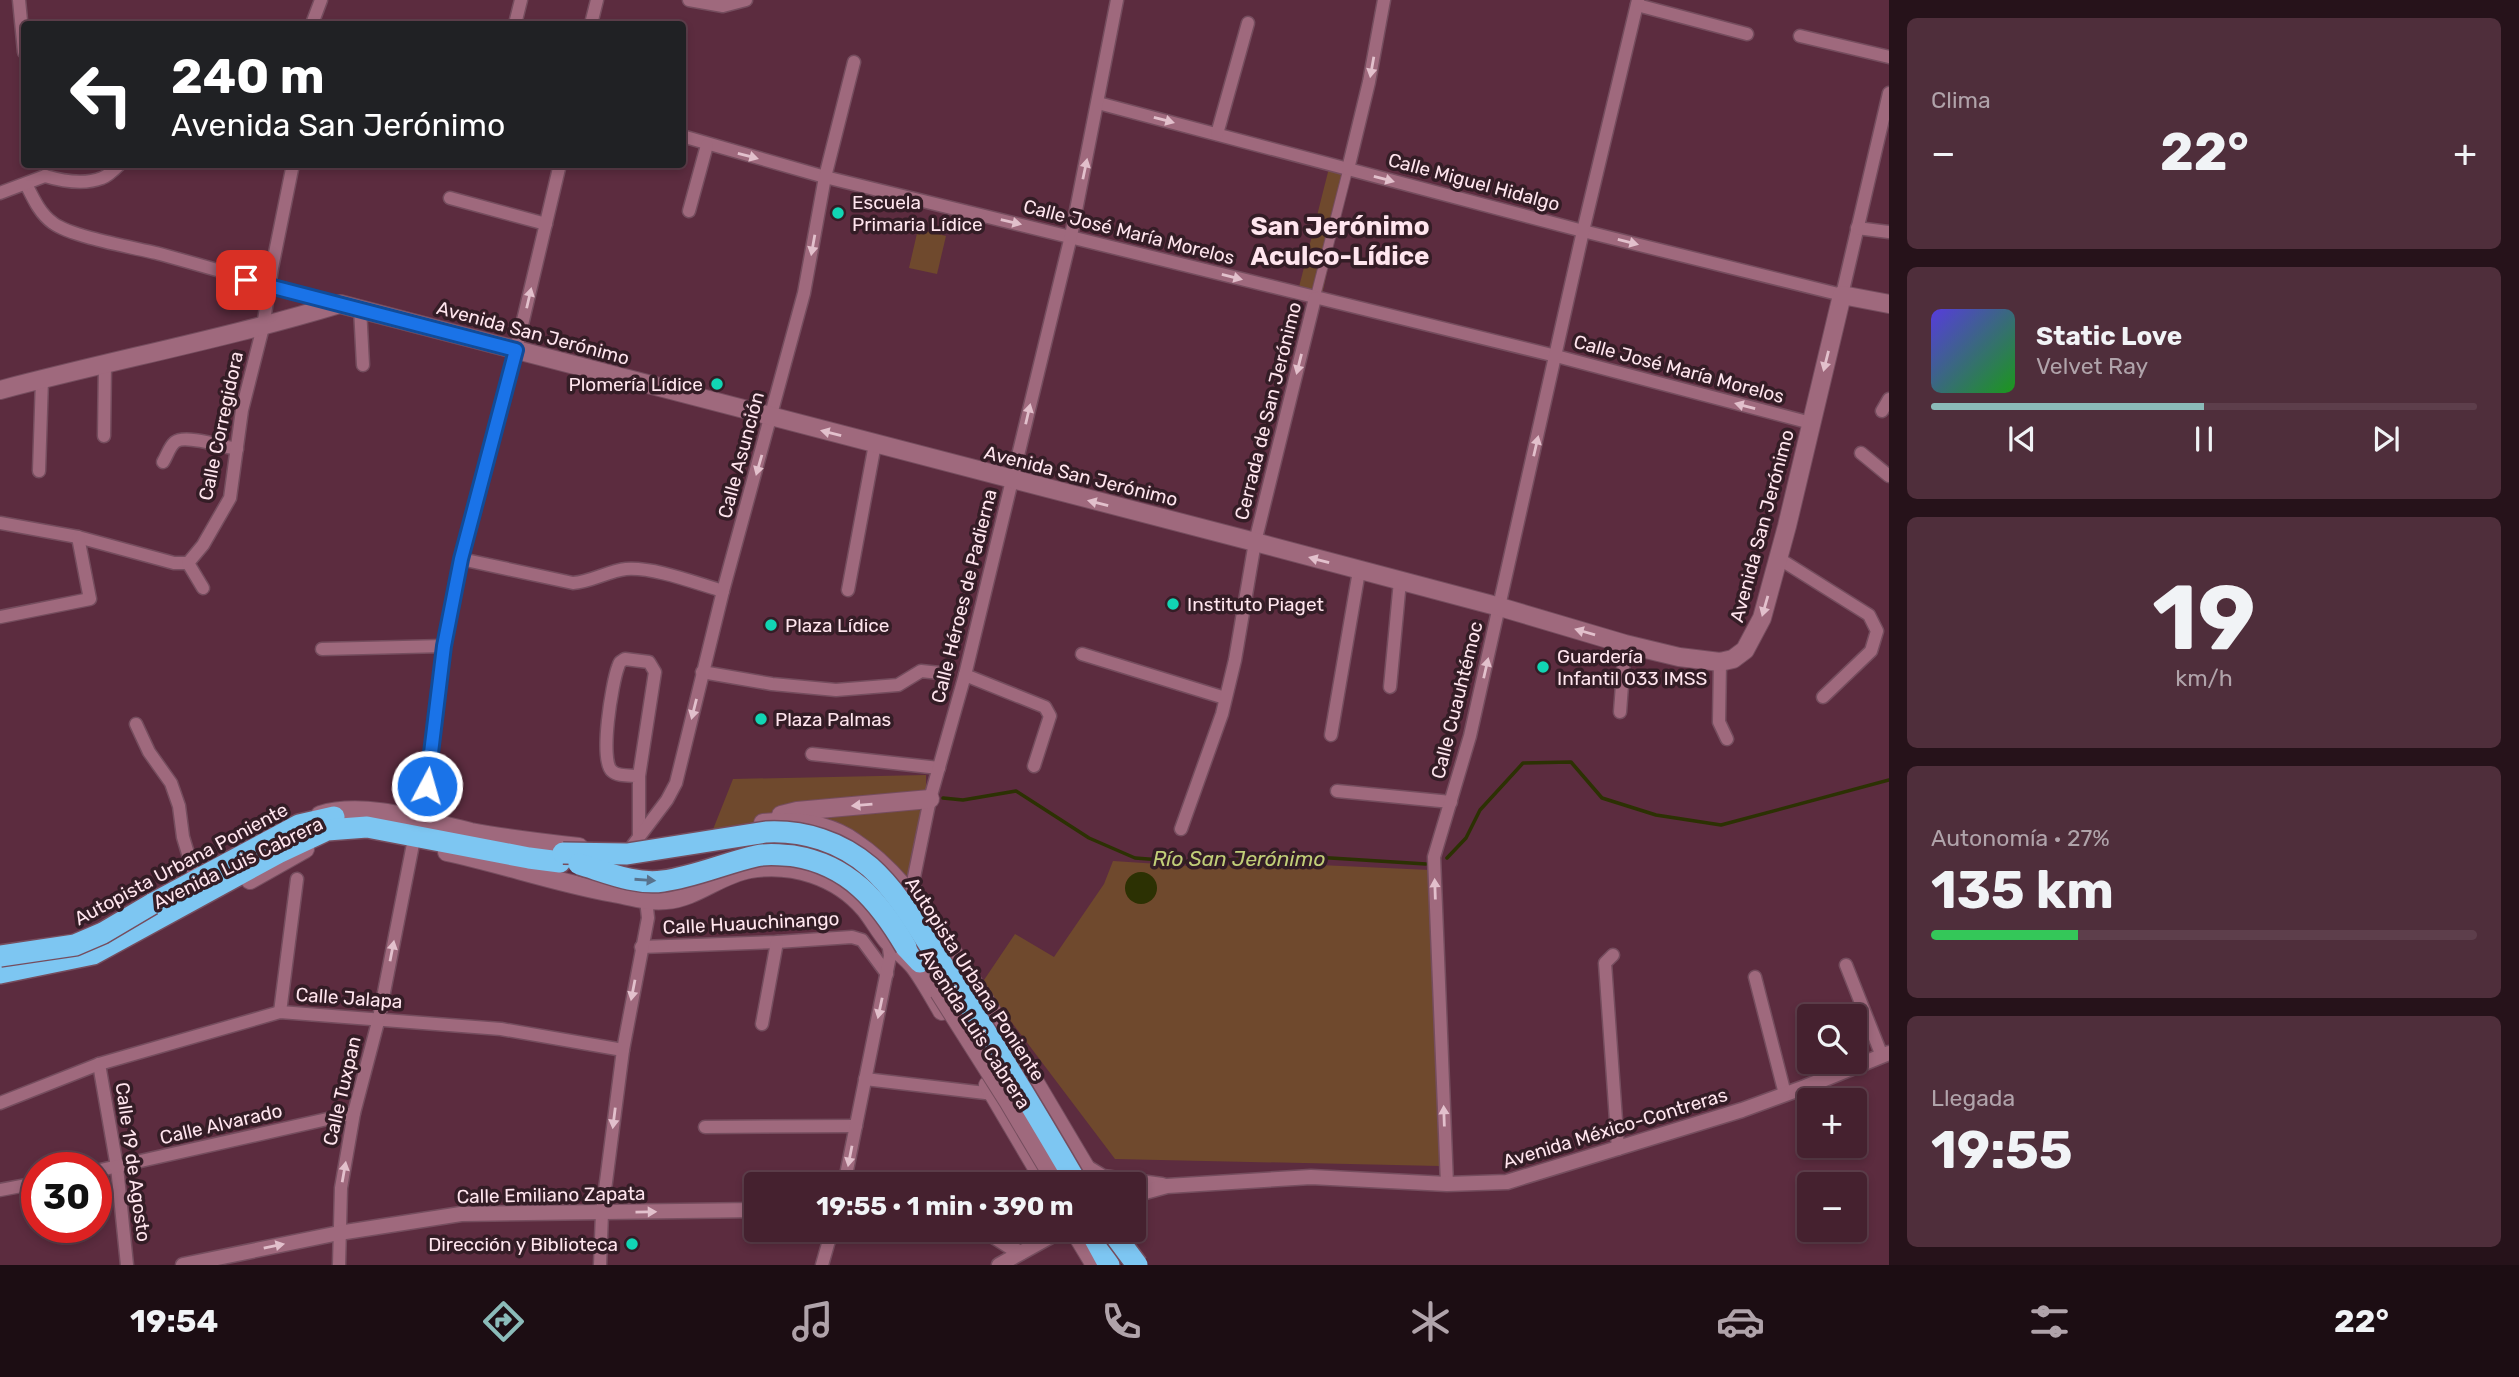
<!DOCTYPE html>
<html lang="es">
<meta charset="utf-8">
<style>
:root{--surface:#45212f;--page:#4f2e3b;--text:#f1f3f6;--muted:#b0a3aa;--line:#5d3e4b;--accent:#8bbbb9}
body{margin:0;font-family:Rubik,sans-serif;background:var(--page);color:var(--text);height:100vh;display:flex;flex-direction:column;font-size:26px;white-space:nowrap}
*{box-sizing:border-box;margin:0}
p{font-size:23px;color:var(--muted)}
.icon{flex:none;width:38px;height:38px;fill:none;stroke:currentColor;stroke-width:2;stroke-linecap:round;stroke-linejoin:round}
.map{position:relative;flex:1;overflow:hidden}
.side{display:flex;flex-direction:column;gap:18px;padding:18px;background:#26121a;width:630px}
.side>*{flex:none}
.hud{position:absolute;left:21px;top:21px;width:665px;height:147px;border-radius:7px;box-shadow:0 4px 10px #0003,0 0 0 2px var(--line);background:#202124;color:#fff;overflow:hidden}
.fabs{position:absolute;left:1797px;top:1004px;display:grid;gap:14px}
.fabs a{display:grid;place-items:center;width:70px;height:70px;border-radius:7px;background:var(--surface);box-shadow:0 4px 10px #0003,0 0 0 2px var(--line);font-size:35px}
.speed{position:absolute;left:21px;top:1152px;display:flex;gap:14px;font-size:35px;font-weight:700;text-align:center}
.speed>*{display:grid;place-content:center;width:91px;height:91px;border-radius:50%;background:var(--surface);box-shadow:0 4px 10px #0003,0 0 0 2px var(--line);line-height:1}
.speed .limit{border:10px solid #d22;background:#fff;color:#111}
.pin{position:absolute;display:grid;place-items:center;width:60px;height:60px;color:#fff;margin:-30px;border-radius:14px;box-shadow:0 4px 10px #0006}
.me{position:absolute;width:77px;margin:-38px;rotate:6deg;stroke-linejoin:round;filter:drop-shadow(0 0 5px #0008)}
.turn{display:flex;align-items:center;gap:24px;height:147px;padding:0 35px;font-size:32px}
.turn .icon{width:91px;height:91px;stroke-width:2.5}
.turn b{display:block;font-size:49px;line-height:60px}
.big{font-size:52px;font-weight:700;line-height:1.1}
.side .widget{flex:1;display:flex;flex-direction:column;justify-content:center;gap:10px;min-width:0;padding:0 24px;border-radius:10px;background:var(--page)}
.side .dial{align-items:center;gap:0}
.dial b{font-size:91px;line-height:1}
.song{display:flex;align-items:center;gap:21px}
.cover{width:84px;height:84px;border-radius:10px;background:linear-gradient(135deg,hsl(250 70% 55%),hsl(120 70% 35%))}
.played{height:7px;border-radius:4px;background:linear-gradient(90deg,var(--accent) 50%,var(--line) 50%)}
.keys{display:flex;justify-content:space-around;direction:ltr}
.heat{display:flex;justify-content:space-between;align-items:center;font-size:38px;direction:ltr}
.charge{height:10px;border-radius:5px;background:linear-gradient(90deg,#34c759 27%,var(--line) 0)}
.trip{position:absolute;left:744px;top:1172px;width:402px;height:70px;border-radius:7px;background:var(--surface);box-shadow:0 4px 10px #0003,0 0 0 2px var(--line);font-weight:700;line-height:70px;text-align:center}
.tab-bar{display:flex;height:112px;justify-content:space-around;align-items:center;background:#1c0d13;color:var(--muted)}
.tab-bar .icon{width:49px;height:49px}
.tab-bar .selected{color:var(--accent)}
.tab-bar b{font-size:32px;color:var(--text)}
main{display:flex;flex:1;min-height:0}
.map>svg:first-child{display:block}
.green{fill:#6f492d}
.water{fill:#2c3103}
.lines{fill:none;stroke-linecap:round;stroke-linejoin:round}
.stream{stroke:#2c3103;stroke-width:3.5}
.pedestrian-casing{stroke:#754d5e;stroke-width:11}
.minor-casing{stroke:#754d5e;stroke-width:15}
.tertiary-casing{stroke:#754d5e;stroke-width:17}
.secondary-casing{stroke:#754d5e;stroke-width:20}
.motorway-casing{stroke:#754d5e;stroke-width:24}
.pedestrian{stroke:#9f697d;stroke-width:9}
.minor{stroke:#9f697d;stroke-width:12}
.tertiary{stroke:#9f697d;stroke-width:14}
.secondary{stroke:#9f697d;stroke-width:18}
.motorway{stroke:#7dc6f2;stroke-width:21}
.secondary-bridge-casing{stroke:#754d5e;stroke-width:20;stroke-linecap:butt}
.motorway-bridge-casing{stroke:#754d5e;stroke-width:24;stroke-linecap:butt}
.secondary-bridge{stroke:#9f697d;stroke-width:18}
.motorway-bridge{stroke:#7dc6f2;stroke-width:21}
.oneway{fill:#e2c0cc}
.oneway2{fill:#58728c}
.route-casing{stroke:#114b97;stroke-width:18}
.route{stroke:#1a73e8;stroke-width:12}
.poi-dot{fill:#11d5b4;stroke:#341d26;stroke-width:2.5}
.labels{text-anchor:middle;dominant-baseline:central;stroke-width:7;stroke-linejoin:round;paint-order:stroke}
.street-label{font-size:19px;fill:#ffe5ee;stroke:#341d26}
.poi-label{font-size:19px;fill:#ffe5ee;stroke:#341d26;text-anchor:start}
.water-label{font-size:21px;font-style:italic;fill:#c1ce78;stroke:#341d26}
.district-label{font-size:26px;font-weight:bold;fill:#ffe5ee;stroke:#341d26}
</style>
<main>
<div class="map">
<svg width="1889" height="1265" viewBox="0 0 1889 1265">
<rect width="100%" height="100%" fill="#5c2c3f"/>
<g class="green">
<path d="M1329 168 1348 178 1320 304 1296 299Z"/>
<path d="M918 229 946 236 937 274 909 268Z"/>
<path d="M926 775V798L913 882 817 831 712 832 733 779Z"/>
<path d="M1113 861 1190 866 1297 864 1430 870 1440 1166 1115 1159 982 983 1015 934 1054 957 1104 884Z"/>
</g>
<circle class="water" cx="1141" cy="888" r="16"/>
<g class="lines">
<g class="stream">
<path d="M943 798 963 800 1016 791 1089 838 1135 858 1188 862 1299 856 1426 864"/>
<path d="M1447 858 1466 838 1480 810 1523 763 1571 762 1602 798 1656 815 1721 825 1889 780"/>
</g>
<defs>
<path id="pedestrian" d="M1315 298 1348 169"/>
<g id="minor">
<path d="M19 0 24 52"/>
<path d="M689 0 723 6 746 0"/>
<path d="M1637 5 1747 34"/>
<path d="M312 24 321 0"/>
<path d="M515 24 521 0"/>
<path d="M591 24 597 0"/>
<path d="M1800 36 1889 57"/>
<path d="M1098 103 1583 231 1842 295 1889 93"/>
<path d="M1217 134 1248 23"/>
<path d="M682 136 825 177 1556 356 1811 423"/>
<path d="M1348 169 1369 82 1384 0"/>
<path d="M45 176C62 181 84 185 102 178 108 176 115 169 120 164"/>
<path d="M26 184C33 198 40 214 53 223 72 237 131 247 156 253 216 269 276 288 336 303"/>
<path d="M0 193 45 176"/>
<path d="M450 198 546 224"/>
<path d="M689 211 707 145"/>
<path d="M1857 228 1889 232"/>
<path d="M360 308 363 365"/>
<path d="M1882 411 1889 399"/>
<path d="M104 436 105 363"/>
<path d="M1861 453 1889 476"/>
<path d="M163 462C167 456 169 447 175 442 185 434 224 447 237 449"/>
<path d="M39 471 42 379"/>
<path d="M0 523 78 537 174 563H188"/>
<path d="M1778 558 1869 615 1877 631 1871 651 1823 697"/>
<path d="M461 559 573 583C591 582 608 571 626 569 655 567 695 583 723 591"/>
<path d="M188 563 203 545 230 498 242 410 263 327 272 268 293 164"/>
<path d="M188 563 203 588"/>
<path d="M848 590 875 444"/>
<path d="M0 617 90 599 78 537"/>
<path d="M322 649 444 646"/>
<path d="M1082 654 1225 698"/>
<path d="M1720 662 1719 722 1727 739"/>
<path d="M702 672 772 684 836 690 898 685 921 671 940 673"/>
<path d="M965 675 1045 707 1050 716 1034 766"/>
<path d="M1390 687 1400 581"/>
<path d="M1620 712 1625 644"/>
<path d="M136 724 149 752 171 783 179 806 183 837 195 877"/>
<path d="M1331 735 1359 571"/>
<path d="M812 754 939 768"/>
<path d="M1337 791 1451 802"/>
<path d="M422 820 444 646 461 559 516 350 560 164"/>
<path d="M1181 829 1222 714 1235 660 1255 542 1315 298"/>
<path d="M639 836V776L655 672 649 662 625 659C620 662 620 661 618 667 612 683 599 761 612 771 618 777 631 775 639 776"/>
<path d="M633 845 667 800 676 783 723 591 804 293 825 177 854 62"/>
<path d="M920 902 913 882 930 799 965 675 1071 236 1117 0"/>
<path d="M641 947 777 942 852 937 862 940 887 974"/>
<path d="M1613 955 1605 963 1618 1149"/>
<path d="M1846 965 1882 1056"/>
<path d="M1755 977 1785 1094"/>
<path d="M280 1012 297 879"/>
<path d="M762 1024 777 942"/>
<path d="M99 1064 117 1167 127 1265"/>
<path d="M865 1079 994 1094"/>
<path d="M0 1103 99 1064 280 1012 501 1029 623 1050"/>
<path d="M705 1127 856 1126"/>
<path d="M96 1171 354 1113"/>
<path d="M1447 1184 1434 857 1470 736 1583 231 1638 0"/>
<path d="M844 1185 890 956 888 941"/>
<path d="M0 1190 37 1183"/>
<path d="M339 1265 341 1188 354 1113 379 1018 413 844"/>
<path d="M600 1265 602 1213 623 1050 648 918 646 899"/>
<path d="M822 1265 832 1230"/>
</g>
<g id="tertiary">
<path d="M1085 1166 1103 1177 1162 1185"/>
<path d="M1134 1195 1167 1186 1311 1177 1447 1184 1507 1182 1742 1110 1805 1087 1889 1053"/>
<path d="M984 1230 1020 1253"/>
<path d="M183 1265 339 1233 461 1214 756 1210"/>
<path d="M999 1265 1062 1230"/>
</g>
<g id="secondary">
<path d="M0 390C113 360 228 338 340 304L1255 542 1500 607 1625 644 1679 657 1720 662 1733 659 1745 650 1762 618 1787 526 1842 295 1889 304"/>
<path d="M320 815C366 801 426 822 471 832 507 839 543 843 579 847"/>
<path d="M781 815 797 811 930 799"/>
<path d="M763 823C795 820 827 823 854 842 892 867 918 904 944 940 1000 1018 1046 1103 1096 1185"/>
<path d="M447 852C503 864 557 883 613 893 630 896 648 902 666 900 696 898 720 874 750 869 792 862 837 876 865 909 873 919 879 930 887 940 895 949 906 956 914 966 924 979 933 996 942 1011"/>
<path d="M250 880 305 849"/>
<path d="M988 1085 1047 1185"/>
<path d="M1074 1230 1095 1265"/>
</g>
<g id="motorway">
<path d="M152 904 299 825 334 817"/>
<path d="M906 947 920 962"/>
<path d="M0 973 93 954 278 853 327 830 367 827 529 858 560 862"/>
<path d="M1090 1230 1109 1265"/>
</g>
</defs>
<use href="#pedestrian" class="pedestrian-casing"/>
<use href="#minor" class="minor-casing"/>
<use href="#tertiary" class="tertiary-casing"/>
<use href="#secondary" class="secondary-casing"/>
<use href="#motorway" class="motorway-casing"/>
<use href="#pedestrian" class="pedestrian"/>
<use href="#minor" class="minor"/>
<use href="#tertiary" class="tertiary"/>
<use href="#secondary" class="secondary"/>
<use href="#motorway" class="motorway"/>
<defs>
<path id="secondary-bridge" d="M939 992 1008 1101 1058 1185"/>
<g id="motorway-bridge">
<path d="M563 853 627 854 766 832C804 830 841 842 870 867 896 890 915 923 934 952 985 1028 1032 1106 1078 1185"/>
<path d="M579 864C606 872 635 885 663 881 694 877 725 863 756 856 769 853 781 855 794 856 849 865 879 901 906 947"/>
<path d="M0 956 75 945 103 933 152 904"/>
<path d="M1111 1230 1137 1265"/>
</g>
</defs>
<use href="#secondary-bridge" class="secondary-bridge-casing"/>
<use href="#motorway-bridge" class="motorway-bridge-casing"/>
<use href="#secondary-bridge" class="secondary-bridge"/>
<use href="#motorway-bridge" class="motorway-bridge"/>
</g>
<defs><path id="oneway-solid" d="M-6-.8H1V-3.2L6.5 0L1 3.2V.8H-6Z" transform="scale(1.75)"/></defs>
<g class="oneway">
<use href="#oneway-solid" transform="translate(1372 67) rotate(100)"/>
<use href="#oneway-solid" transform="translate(1164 120) rotate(15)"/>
<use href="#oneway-solid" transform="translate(748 156) rotate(15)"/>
<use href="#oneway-solid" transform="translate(1085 169) rotate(-78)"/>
<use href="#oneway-solid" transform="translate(1384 179) rotate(15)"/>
<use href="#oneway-solid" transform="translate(1011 222) rotate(13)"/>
<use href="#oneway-solid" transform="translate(1628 242) rotate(14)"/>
<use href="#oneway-solid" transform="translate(813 245) rotate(100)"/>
<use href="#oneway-solid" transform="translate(1232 277) rotate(14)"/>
<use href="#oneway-solid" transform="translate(529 298) rotate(-77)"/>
<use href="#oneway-solid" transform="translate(1826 361) rotate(104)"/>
<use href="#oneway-solid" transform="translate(1299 364) rotate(104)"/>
<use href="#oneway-solid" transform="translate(1745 406) rotate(-165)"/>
<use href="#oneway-solid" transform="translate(1028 414) rotate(-77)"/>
<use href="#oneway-solid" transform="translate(831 433) rotate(-166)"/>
<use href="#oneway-solid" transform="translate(1536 446) rotate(-77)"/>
<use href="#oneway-solid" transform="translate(759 465) rotate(106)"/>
<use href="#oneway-solid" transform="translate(1098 503) rotate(-166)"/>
<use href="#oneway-solid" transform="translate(1319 560) rotate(-165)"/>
<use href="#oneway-solid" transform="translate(1765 606) rotate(106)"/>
<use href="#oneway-solid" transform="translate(1585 632) rotate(-164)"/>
<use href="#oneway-solid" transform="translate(1486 668) rotate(-77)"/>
<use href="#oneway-solid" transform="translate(694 709) rotate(104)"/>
<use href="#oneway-solid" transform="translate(862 805) rotate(175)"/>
<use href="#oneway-solid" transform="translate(1435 889) rotate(-92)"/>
<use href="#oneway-solid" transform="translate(392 951) rotate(-79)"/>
<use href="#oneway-solid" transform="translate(633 990) rotate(101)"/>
<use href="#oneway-solid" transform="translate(880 1008) rotate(102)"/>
<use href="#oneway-solid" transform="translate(1444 1116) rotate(-92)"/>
<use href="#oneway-solid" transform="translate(614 1118) rotate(97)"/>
<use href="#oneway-solid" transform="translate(850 1156) rotate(101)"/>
<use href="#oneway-solid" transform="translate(344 1172) rotate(-80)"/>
<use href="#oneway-solid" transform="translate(646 1212) rotate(-1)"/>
<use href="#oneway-solid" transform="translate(274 1246) rotate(-12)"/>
</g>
<use class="oneway2" href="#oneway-solid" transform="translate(645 880) rotate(4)"/>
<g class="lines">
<defs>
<path id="route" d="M246 280 516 350 461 559 444 646 427 786"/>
</defs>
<use href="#route" class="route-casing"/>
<use href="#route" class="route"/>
</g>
<g class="poi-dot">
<circle cx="838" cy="213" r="7"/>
<circle cx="717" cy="384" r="7"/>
<circle cx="1173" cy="604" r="7"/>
<circle cx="771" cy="625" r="7"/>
<circle cx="1543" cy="667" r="7"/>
<circle cx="761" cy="719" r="7"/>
<circle cx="632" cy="1244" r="7"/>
</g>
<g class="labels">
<g class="street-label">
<text transform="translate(1474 182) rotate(15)">Calle Miguel Hidalgo</text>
<text transform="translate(1129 232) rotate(14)">Calle José María Morelos</text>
<text transform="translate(533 333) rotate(15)">Avenida San Jerónimo</text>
<text transform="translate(1679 369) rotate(15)">Calle José María Morelos</text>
<text transform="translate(1268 411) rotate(-76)">Cerrada de San Jerónimo</text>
<text transform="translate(221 426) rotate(-78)">Calle Corregidora</text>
<text transform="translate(741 455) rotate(-75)">Calle Asunción</text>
<text transform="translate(1081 476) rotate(14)">Avenida San Jerónimo</text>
<text transform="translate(1762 526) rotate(-75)">Avenida San Jerónimo</text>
<text transform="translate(964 596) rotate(-76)">Calle Héroes de Padierna</text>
<text transform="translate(1457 700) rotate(-76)">Calle Cuauhtémoc</text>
<text transform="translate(238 863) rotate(-26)">Avenida Luis Cabrera</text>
<text transform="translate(181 864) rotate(-28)">Autopista Urbana Poniente</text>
<text transform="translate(751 923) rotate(-3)">Calle Huauchinango</text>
<text transform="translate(975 979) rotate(57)">Autopista Urbana Poniente</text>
<text transform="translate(349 998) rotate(4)">Calle Jalapa</text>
<text transform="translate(975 1029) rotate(57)">Avenida Luis Cabrera</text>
<text transform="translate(342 1091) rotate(-77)">Calle Tuxpan</text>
<text transform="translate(221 1124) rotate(-13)">Calle Alvarado</text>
<text transform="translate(1615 1128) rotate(-17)">Avenida México-Contreras</text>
<text transform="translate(133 1162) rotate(82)">Calle 19 de Agosto</text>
<text transform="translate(551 1195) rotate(-1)">Calle Emiliano Zapata</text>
</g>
<g class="poi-label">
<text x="852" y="202">Escuela<tspan x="852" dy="22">Primaria Lídice</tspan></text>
<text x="703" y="384" text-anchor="end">Plomería Lídice</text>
<text x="1187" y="604">Instituto Piaget</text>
<text x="785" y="625">Plaza Lídice</text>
<text x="1557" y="656">Guardería<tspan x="1557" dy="22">Infantil 033 IMSS</tspan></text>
<text x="775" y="719">Plaza Palmas</text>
<text x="618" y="1244" text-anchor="end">Dirección y Biblioteca</text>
</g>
<g class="water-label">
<text x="1239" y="858">Río San Jerónimo</text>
</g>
<g class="district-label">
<text x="1340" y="226">San Jerónimo<tspan x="1340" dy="30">Aculco-Lídice</tspan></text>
</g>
</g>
</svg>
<div class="fabs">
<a><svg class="icon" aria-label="search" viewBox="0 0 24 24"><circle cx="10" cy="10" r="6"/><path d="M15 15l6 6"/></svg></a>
<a>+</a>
<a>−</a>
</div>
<div class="speed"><div class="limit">30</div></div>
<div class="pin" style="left:246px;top:280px;background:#d93025"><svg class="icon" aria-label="arrive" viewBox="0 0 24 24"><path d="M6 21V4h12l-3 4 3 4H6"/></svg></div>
<svg class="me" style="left:427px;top:786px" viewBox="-20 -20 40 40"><circle r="17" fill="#1a73e8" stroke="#fff" stroke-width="3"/><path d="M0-11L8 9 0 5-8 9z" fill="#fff"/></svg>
<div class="trip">19:55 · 1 min · 390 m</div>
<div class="hud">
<div class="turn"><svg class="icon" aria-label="left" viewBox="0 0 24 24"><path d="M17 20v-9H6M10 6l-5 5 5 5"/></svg><div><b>240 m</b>Avenida San Jerónimo</div></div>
</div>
</div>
<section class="side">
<div class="widget"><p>Clima</p>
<div class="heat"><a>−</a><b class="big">22°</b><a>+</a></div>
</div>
<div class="widget">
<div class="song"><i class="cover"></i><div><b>Static Love</b><p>Velvet Ray</p></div></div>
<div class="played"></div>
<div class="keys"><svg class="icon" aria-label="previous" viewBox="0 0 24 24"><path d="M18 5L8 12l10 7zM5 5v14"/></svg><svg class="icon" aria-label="pause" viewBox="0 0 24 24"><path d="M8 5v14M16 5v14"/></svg><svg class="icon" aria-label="next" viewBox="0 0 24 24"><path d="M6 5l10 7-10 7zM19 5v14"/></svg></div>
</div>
<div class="widget dial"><b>19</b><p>km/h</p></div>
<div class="widget"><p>Autonomía · 27%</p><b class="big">135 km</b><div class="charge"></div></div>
<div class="widget"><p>Llegada</p><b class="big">19:55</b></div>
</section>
</main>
<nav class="tab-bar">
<b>19:54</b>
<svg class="icon selected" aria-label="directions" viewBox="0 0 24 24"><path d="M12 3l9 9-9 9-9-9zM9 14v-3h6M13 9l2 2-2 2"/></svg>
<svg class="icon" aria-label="music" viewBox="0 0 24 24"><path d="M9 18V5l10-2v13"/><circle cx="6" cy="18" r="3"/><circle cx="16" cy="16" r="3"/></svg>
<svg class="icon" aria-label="phone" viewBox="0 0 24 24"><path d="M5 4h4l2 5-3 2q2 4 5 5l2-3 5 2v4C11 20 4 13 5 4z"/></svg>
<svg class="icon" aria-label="climate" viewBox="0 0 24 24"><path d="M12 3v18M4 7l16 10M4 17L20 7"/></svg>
<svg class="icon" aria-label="car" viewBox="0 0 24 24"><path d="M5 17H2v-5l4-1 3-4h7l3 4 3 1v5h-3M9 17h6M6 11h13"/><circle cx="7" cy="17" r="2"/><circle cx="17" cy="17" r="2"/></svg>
<svg class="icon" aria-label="filters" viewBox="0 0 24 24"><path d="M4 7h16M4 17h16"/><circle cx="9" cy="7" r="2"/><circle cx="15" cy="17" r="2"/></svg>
<b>22°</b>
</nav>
